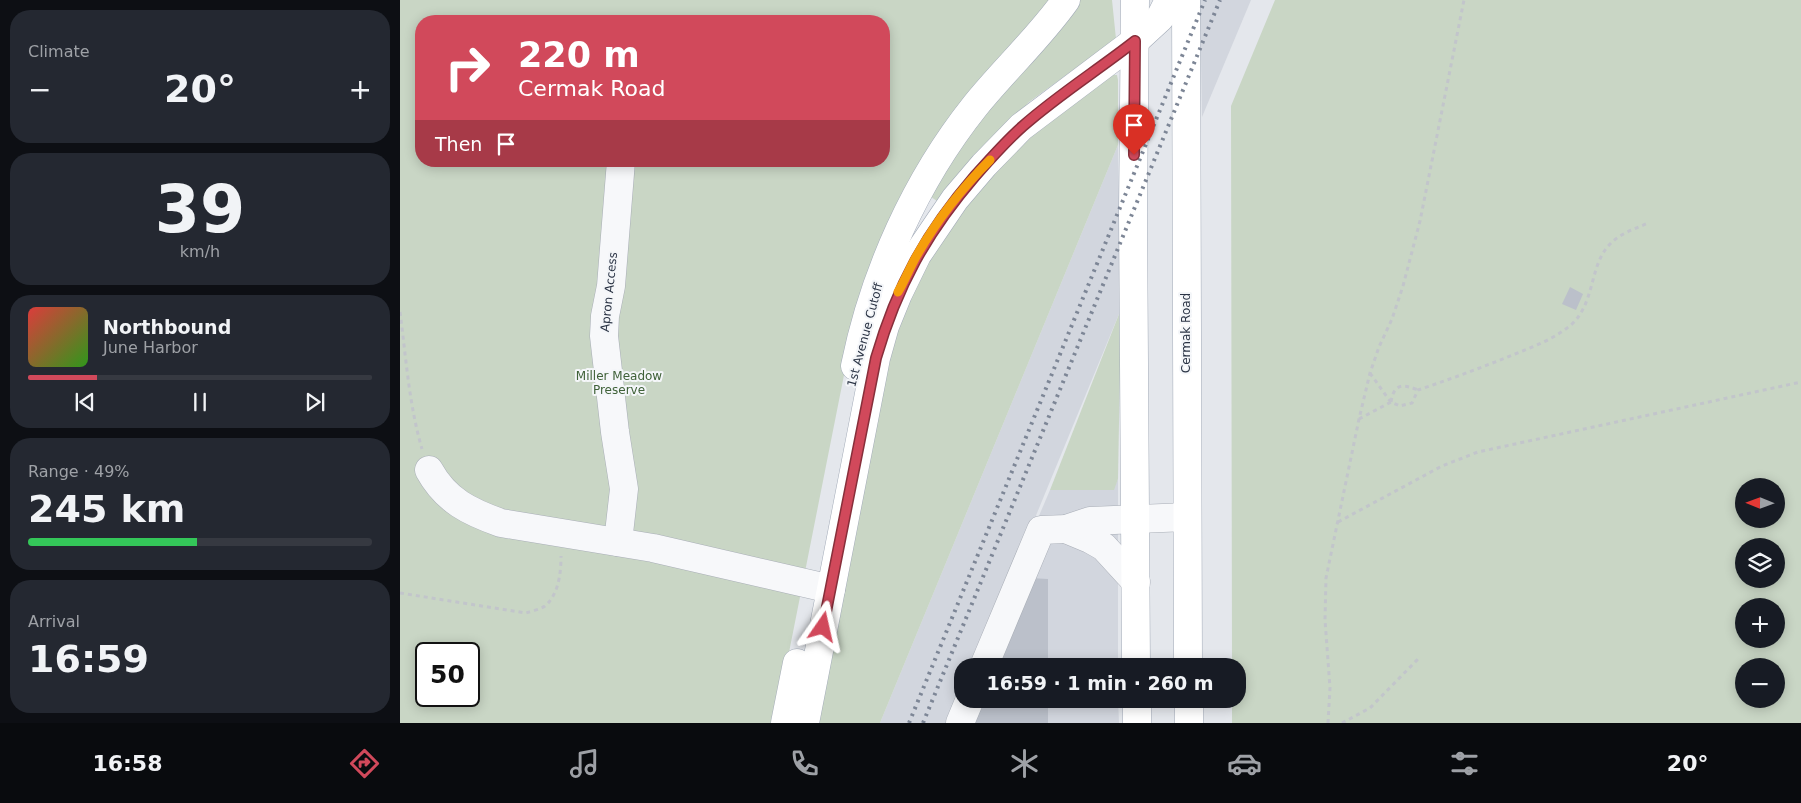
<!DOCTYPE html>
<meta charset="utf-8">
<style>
:root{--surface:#171b24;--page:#242831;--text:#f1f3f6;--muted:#9ea1a6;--line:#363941;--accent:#d1495b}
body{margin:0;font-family:"DejaVu Sans",sans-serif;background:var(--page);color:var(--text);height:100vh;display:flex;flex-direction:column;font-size:19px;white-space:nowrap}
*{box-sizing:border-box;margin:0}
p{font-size:16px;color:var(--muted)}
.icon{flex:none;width:28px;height:28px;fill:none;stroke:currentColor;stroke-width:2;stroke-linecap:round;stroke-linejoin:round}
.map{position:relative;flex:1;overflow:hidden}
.panel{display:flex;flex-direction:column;gap:10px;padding:10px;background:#0d0f14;width:400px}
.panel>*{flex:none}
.hud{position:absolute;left:15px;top:15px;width:475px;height:152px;border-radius:20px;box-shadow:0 2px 12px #0003;background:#d1495b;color:#fff;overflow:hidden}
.needle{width:32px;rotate:271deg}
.buttons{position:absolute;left:1335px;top:478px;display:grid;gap:10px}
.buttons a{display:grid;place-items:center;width:50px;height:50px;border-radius:50%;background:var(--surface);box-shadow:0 2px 12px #0003;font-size:25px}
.speed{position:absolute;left:15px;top:642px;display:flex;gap:10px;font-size:25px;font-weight:700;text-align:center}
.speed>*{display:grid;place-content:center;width:65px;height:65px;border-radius:50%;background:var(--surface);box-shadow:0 2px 12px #0003;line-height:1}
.speed .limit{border:2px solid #111;border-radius:8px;background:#fff;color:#111}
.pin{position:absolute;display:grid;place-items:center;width:42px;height:42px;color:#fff;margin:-51px -21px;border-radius:50% 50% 50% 0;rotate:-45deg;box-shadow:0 0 5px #0007}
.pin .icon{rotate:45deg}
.me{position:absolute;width:55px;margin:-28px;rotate:11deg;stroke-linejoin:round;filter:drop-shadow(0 0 4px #0008)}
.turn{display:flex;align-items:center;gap:18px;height:105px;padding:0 20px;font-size:22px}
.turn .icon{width:65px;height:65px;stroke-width:2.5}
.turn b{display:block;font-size:35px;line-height:42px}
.then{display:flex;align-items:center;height:48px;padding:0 20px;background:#0003;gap:10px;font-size:19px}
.big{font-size:38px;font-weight:800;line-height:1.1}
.panel .widget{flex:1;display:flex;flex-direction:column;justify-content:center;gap:8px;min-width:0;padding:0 18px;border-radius:20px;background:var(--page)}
.panel .dial{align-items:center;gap:0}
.dial b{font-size:65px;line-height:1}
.song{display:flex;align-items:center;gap:15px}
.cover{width:60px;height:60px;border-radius:8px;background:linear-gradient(135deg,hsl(0 70% 55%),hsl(110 70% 35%))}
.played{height:5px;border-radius:2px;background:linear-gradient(90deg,var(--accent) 20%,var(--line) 20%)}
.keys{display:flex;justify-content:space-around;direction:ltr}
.heat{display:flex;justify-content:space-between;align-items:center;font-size:28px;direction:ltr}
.charge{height:8px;border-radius:4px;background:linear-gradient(90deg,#34c759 49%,var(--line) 0)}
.trip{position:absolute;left:554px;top:658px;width:292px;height:50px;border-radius:20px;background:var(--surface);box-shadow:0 2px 12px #0003;font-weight:800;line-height:50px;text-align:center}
.dock{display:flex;height:80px;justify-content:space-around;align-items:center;background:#090b0e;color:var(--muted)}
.dock .icon{width:35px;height:35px}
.dock .current{color:var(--accent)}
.dock b{font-size:22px;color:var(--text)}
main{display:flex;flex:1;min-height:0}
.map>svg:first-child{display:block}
.built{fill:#d2d6de}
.green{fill:#c9d6c5;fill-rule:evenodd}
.building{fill:#bbc0ca}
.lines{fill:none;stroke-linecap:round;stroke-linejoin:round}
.minor-casing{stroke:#a9aeb7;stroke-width:29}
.major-casing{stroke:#a3abb8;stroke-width:29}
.path{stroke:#c2c5cb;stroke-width:3;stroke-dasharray:4 4;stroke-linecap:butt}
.minor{stroke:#f7f8fa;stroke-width:28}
.major{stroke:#fff;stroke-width:28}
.rail{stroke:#7d8696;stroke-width:4;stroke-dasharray:2.5 5;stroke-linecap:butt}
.route-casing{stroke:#882f3b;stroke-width:12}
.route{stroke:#d1495b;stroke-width:9}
.slow{stroke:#f59e0b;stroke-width:9}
.labels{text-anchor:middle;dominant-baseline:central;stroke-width:4;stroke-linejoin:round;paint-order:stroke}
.street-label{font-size:12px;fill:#2b3445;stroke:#f4f6f9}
.park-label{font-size:12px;fill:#3f6138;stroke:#f4f6f9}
</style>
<main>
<section class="panel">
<div class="widget"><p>Climate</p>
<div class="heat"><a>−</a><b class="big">20°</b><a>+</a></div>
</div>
<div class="widget dial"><b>39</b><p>km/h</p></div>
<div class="widget">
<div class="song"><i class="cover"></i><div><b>Northbound</b><p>June Harbor</p></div></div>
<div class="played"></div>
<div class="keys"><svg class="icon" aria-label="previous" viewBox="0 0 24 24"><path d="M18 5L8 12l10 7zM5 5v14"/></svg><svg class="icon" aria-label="pause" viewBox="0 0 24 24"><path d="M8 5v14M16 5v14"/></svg><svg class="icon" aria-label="next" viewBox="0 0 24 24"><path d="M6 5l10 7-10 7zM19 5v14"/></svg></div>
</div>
<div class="widget"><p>Range · 49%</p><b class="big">245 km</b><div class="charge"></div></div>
<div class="widget"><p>Arrival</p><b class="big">16:59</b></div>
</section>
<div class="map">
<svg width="1401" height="723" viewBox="0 0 1401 723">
<rect width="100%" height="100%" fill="#e4e7ec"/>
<g class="built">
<path d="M800 0H851L802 117Z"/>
<path d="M718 145 721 309 574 666H562V693L550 723H480Z"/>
<path d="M718 479V666H575L650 490H713Z"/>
<path d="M562 699H718L719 723H551Z"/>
</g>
<g class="green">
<path d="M0 0H656L585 81 447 360 375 723H0ZM21 21H484V161H21ZM26 654H69V696H26Z"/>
<path d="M679 0H712L716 39 629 102 540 203 528 195 560 141Z"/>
<path d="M875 0H1401V723H832V699H838V666H832L831 106ZM1344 486H1376V519H1344ZM1344 546H1376V579H1344ZM1344 606H1376V639H1344ZM1344 666H1376V699H1344Z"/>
<path d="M712 75H717L718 80V145L480 723H411L500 309 540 232 603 158Z"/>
<path d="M721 309 718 479 714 490H650Z"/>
</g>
<g class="building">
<path d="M1170 287 1183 294 1176 310 1162 304Z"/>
<path d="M630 578 648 579V666H595Z"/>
<path d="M582 699H648V723H572Z"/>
</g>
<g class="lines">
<defs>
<g id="minor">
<path d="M29 470C46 501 70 512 101 523L253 548 431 589"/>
<path d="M666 529 690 539 704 547 736 582"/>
<path d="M218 542 224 489 215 432 204 336 205 316 211 286 221 161"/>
<path d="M584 666 641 530 666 529 690 521 787 517"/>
<path d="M560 723 570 699"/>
</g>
<g id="major">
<path d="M735 0 733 212 736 666"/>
<path d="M786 0 788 666"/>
<path d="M455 366C474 273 516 180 575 106 604 70 639 38 666 0"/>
<path d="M737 699V723"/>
<path d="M789 699V723"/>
<path d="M385 723 397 663"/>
<path d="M405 723 476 358 485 326 498 294 517 255 555 199 584 165 621 127 735 41 760 18 769 0"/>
</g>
</defs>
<use href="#minor" class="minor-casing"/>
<use href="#major" class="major-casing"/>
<g class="path">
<path d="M0 312C6 357 9 405 22 449"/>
<path d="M970 373 990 401"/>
<path d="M991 402C994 383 1003 384 1018 390"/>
<path d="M959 419 991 402 1000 406 1012 403 1018 390C1051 379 1083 367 1115 354 1135 346 1156 338 1172 324 1196 301 1189 264 1211 243 1221 233 1235 229 1248 223"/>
<path d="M938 522 1042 466 1078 452 1401 382"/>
<path d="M0 593 126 613C132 611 141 609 145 606 159 594 161 572 161 556"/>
<path d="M928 723 930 688 925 620 926 578 959 419 970 373 979 347 992 319 1003 286 1020 221 1064 0"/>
<path d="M942 723 970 708 1018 659"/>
</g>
<use href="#minor" class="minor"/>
<use href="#major" class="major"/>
<g class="rail">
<path d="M509 723 805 0"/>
<path d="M523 723 820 0"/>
</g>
</g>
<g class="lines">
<defs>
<path id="route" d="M423 627 476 358C497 286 526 233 575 176 590 159 606 141 623 126 658 95 698 70 735 41L734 155"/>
</defs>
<use href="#route" class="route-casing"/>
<use href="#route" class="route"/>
<path class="slow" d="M498 292C505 280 510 267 517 255 537 220 562 188 590 160"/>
</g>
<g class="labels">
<g class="street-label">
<text transform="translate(209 292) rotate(-84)">Apron Access</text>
<text transform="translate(786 333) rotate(-90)">Cermak Road</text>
<text transform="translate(465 335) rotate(-75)">1st Avenue Cutoff</text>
</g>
<g class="park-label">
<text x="219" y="376">Miller Meadow<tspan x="219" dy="14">Preserve</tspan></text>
</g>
</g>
</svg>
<div class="buttons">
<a><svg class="needle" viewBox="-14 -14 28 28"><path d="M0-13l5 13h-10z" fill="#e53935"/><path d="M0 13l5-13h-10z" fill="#9ea1a6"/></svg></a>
<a><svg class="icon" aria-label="layers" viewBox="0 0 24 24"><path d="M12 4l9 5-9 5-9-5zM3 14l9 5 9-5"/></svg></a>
<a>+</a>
<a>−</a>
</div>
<div class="speed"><div class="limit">50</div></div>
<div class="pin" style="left:734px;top:155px;background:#d93025"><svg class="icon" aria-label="arrive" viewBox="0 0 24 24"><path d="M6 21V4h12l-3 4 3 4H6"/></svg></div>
<svg class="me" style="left:423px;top:627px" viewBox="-20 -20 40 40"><path d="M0-17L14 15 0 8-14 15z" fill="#d1495b" stroke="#fff" stroke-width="4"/></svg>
<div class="trip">16:59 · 1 min · 260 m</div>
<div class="hud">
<div class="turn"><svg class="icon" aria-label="right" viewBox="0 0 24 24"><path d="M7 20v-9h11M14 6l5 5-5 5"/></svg><div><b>220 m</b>Cermak Road</div></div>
<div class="then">Then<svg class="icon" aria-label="arrive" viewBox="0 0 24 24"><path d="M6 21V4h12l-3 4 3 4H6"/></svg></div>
</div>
</div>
</main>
<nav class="dock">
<b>16:58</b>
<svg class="icon current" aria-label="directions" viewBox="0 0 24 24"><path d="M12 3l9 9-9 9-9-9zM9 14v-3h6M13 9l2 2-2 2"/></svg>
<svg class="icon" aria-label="music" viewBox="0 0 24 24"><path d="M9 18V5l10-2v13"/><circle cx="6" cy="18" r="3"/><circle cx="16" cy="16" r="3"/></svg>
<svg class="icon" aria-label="phone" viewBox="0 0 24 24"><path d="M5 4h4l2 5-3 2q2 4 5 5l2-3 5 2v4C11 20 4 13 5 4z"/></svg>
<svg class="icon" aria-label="climate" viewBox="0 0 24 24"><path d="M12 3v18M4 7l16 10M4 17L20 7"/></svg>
<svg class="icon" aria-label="car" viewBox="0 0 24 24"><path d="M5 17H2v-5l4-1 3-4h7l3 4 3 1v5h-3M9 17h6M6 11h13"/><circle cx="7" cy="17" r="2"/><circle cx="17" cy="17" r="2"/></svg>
<svg class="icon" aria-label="filters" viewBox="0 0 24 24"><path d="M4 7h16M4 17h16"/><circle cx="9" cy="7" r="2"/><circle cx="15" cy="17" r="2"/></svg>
<b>20°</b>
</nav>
